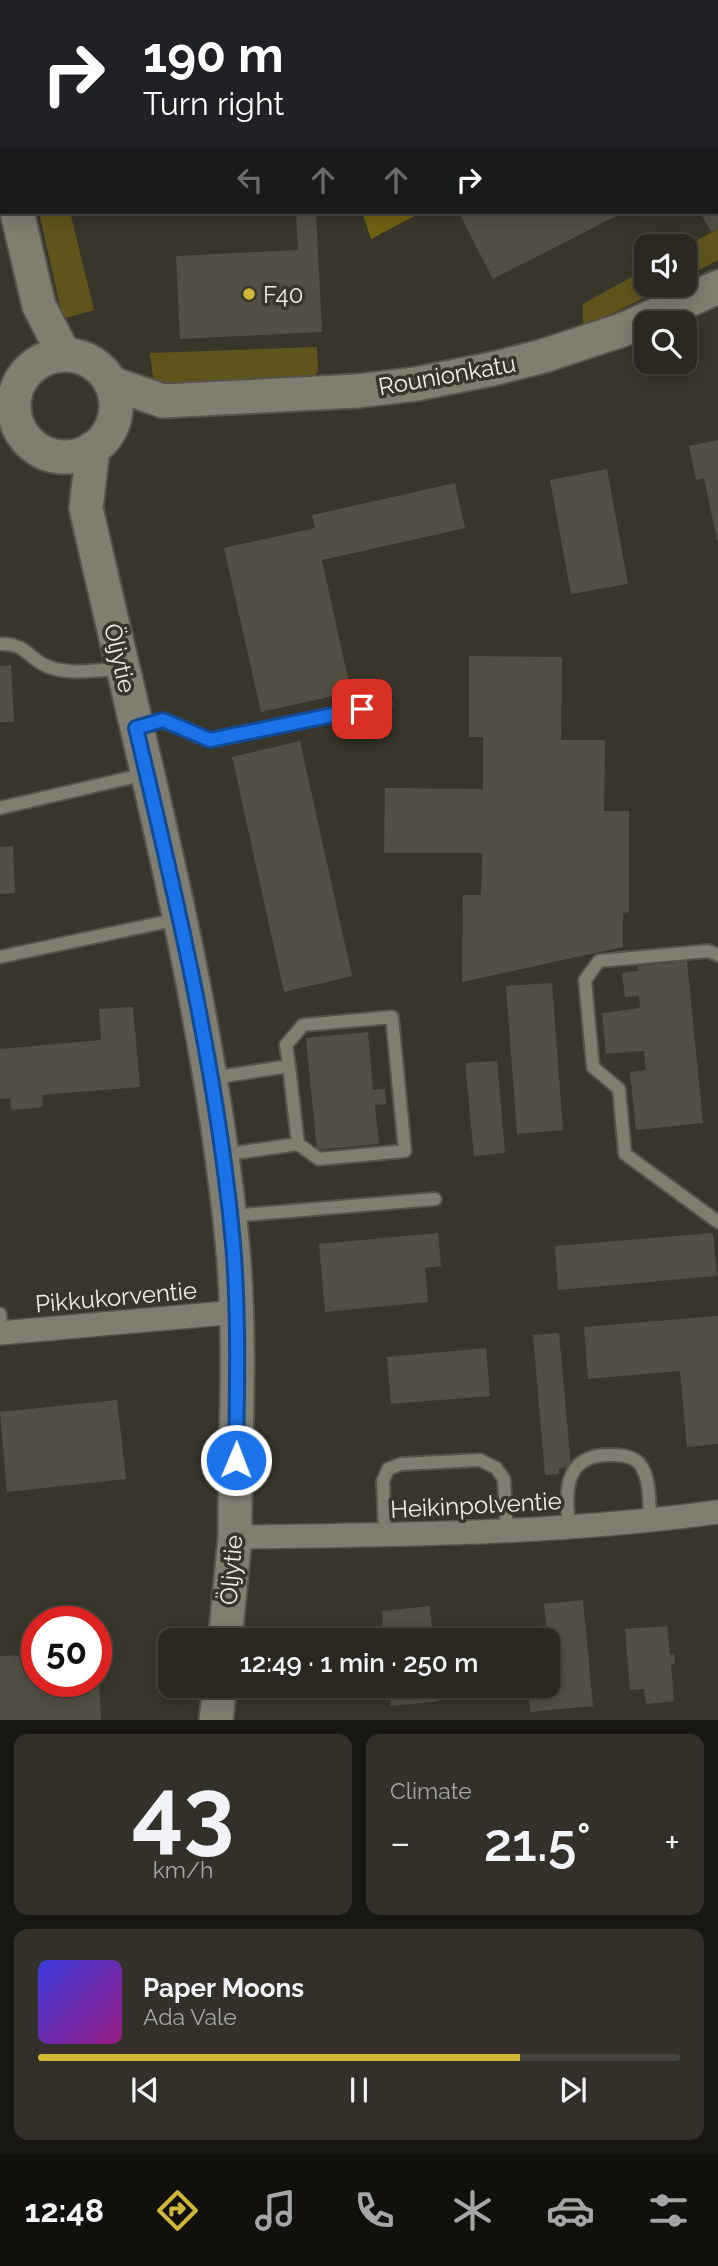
<!DOCTYPE html>
<meta charset="utf-8">
<style>
:root{--surface:#2a2820;--page:#323029;--text:#f1f3f6;--muted:#a5a6a5;--line:#46443e;--accent:#cfb837}
body{margin:0;font-family:Raleway,sans-serif;background:var(--page);color:var(--text);height:100vh;display:flex;flex-direction:column;font-size:26px;white-space:nowrap}
*{box-sizing:border-box;margin:0}
p{font-size:23px;color:var(--muted)}
.icon{flex:none;width:38px;height:38px;fill:none;stroke:currentColor;stroke-width:2;stroke-linecap:round;stroke-linejoin:round}
.map{position:relative;height:1720px;overflow:hidden}
.sheet{display:flex;flex-direction:column;gap:14px;padding:14px;background:#171612;flex:1}
.sheet>*{flex:none}
.guide{position:absolute;left:0px;top:0px;width:719px;height:214px;box-shadow:0 4px 18px #0003,0 0 0 2px var(--line);background:#202124;color:#fff;overflow:hidden}
.fabs{position:absolute;left:634px;top:234px;display:grid;gap:14px}
.fabs a{display:grid;place-items:center;width:63px;height:63px;border-radius:14px;background:var(--surface);box-shadow:0 4px 18px #0003,0 0 0 2px var(--line);font-size:35px}
.speed{position:absolute;left:21px;top:1606px;display:flex;gap:14px;font-size:35px;font-weight:700;text-align:center}
.speed>*{display:grid;place-content:center;width:91px;height:91px;border-radius:50%;background:var(--surface);box-shadow:0 4px 18px #0003,0 0 0 2px var(--line);line-height:1}
.speed .limit{border:10px solid #d22;background:#fff;color:#111}
.pin{position:absolute;display:grid;place-items:center;width:60px;height:60px;color:#fff;margin:-30px;border-radius:14px;box-shadow:0 4px 10px #0006}
.me{position:absolute;width:77px;margin:-38px;rotate:1deg;stroke-linejoin:round;filter:drop-shadow(0 0 5px #0008)}
.turn{display:flex;align-items:center;gap:24px;height:147px;padding:0 28px;font-size:32px}
.turn .icon{width:91px;height:91px;stroke-width:2.5}
.turn b{display:block;font-size:49px;line-height:60px}
.lanes{display:flex;align-items:center;height:66px;padding:0 28px;background:#0003;justify-content:center;gap:35px;direction:ltr}
.lanes .off{opacity:.35}
.big{font-size:52px;font-weight:600;line-height:1.1}
.sheet .card{flex:1;display:flex;flex-direction:column;justify-content:center;gap:10px;min-width:0;padding:0 24px;border-radius:14px;background:var(--page)}
.sheet .dial{align-items:center;gap:0}
.dial b{font-size:91px;line-height:1}
.song{display:flex;align-items:center;gap:21px}
.cover{width:84px;height:84px;border-radius:10px;background:linear-gradient(135deg,hsl(240 70% 55%),hsl(310 70% 35%))}
.played{height:7px;border-radius:4px;background:linear-gradient(90deg,var(--accent) 75%,var(--line) 75%)}
.keys{display:flex;justify-content:space-around;direction:ltr}
.heat{display:flex;justify-content:space-between;align-items:center;font-size:38px;direction:ltr}
.sheet .tiles{flex:1;display:grid;gap:14px;grid-template-columns:1fr 1fr}
.card:last-child{grid-column:span 2}
.trip{position:absolute;left:158px;top:1628px;width:402px;height:70px;border-radius:14px;background:var(--surface);box-shadow:0 4px 18px #0003,0 0 0 2px var(--line);font-weight:600;line-height:70px;text-align:center}
.menu{display:flex;height:112px;justify-content:space-around;align-items:center;background:#11100d;color:var(--muted)}
.menu .icon{width:49px;height:49px}
.menu .selected{color:var(--accent)}
.menu b{font-size:32px;color:var(--text)}
.map>svg:first-child{display:block}
.green{fill:#5f551c}
.forest{fill:#716313}
.building{fill:#525045}
.lines{fill:none;stroke-linecap:round;stroke-linejoin:round}
.lane-casing{stroke:#55534a;stroke-width:16}
.street-casing{stroke:#55534a;stroke-width:26}
.secondary-casing{stroke:#55534a;stroke-width:37}
.lane{stroke:#807e71;stroke-width:12}
.street{stroke:#807e71;stroke-width:23}
.secondary{stroke:#807e71;stroke-width:33}
.route-casing{stroke:#114b97;stroke-width:18}
.route{stroke:#1a73e8;stroke-width:12}
.poi-dot{fill:#cfb837;stroke:#38362b;stroke-width:2.5}
.labels{text-anchor:middle;dominant-baseline:central;stroke-width:7;stroke-linejoin:round;paint-order:stroke}
.poi-label{font-size:24px;fill:#eeede6;stroke:#38362b;text-anchor:start}
.street-label{font-size:24px;fill:#eeede6;stroke:#38362b}
</style>
<div class="map">
<svg width="718" height="1720" viewBox="0 0 718 1720">
<rect width="100%" height="100%" fill="#38362b"/>
<g class="green">
<path d="M39 212H70L94 310 63 319Z"/>
<path d="M718 229V260L684 278V247Z"/>
<path d="M646 269V285H670L583 328V304Z"/>
<path d="M317 347 318 372 309 380 154 384 150 353Z"/>
</g>
<g class="forest">
<path d="M0 0H718V53V2H2V79Z"/>
<path d="M362 212H422L371 239Z"/>
</g>
<g class="building">
<path d="M296 212H316L322 332 180 339 176 256 298 250Z"/>
<path d="M466 212H624L493 279 460 215Z"/>
<path d="M700 212H718V229L711 232Z"/>
<path d="M718 440V540H717L704 478 696 480 689 446Z"/>
<path d="M607 469 628 584 571 594 550 480Z"/>
<path d="M455 483 465 528 322 560 351 692 261 712 224 548 315 528 312 515Z"/>
<path d="M469 656 562 657 561 740H605L604 811H629V912L623 913V947L462 982 463 895H481L482 853H384L385 788 483 789V737H469Z"/>
<path d="M11 665 14 722H0V666Z"/>
<path d="M300 741 352 976 284 992 232 757Z"/>
<path d="M13 846 15 893 0 894V847Z"/>
<path d="M687 961 703 1123 636 1130 630 1072 646 1070 644 1051 606 1054 602 1013 640 1008 639 996 625 997 622 973 638 971V966Z"/>
<path d="M552 983 563 1130 517 1134 506 986Z"/>
<path d="M133 1007 140 1087 42 1095 43 1107 11 1110 10 1098 0 1099V1049L101 1040 99 1009Z"/>
<path d="M368 1032 373 1090 385 1089 386 1104 375 1105 379 1144 317 1150 306 1038Z"/>
<path d="M497 1061 505 1153 474 1156 465 1063Z"/>
<path d="M438 1233 441 1266 425 1268 428 1302 325 1312 319 1244Z"/>
<path d="M713 1233 717 1276 558 1290 555 1246Z"/>
<path d="M718 1316V1444L687 1447 680 1371 588 1379 584 1327Z"/>
<path d="M559 1333 571 1467 559 1468V1474L545 1475 533 1335Z"/>
<path d="M486 1348 490 1396 391 1404 387 1357Z"/>
<path d="M117 1400 126 1479 7 1492 0 1412Z"/>
<path d="M583 1600 593 1706 530 1712 528 1685H548V1662H550L544 1604Z"/>
<path d="M430 1606 433 1640H384L382 1611Z"/>
<path d="M667 1626 670 1655 674 1654 675 1664 671 1665 674 1701 646 1704 644 1689 630 1690 625 1629Z"/>
<path d="M96 1652H98L101 1720H0V1656L37 1655V1682H96Z"/>
<path d="M389 1685H437L439 1701 391 1706Z"/>
</g>
<g class="lines">
<defs>
<g id="lane">
<path d="M0 644C27 643 29 660 49 667 71 675 98 670 121 669"/>
<path d="M140 727 163 720 210 740 385 704"/>
<path d="M0 808 146 774"/>
<path d="M718 955 708 951 599 961 585 980 593 1067 619 1089 625 1154 718 1222"/>
<path d="M0 957 179 919"/>
<path d="M289 1066 298 1144"/>
<path d="M212 1078 289 1066 286 1045 303 1025 392 1017 405 1151 319 1159 298 1144 222 1155"/>
<path d="M230 1216 435 1199"/>
<path d="M0 1314 2 1333"/>
<path d="M569 1527C566 1494 562 1456 608 1455 618 1455 631 1455 639 1463 651 1477 649 1504 650 1521"/>
<path d="M385 1535 383 1481 388 1469 401 1464 480 1460 496 1468 504 1479 507 1532"/>
</g>
<g id="street">
<path d="M0 1333 237 1312"/>
<path d="M235 1537C397 1535 558 1534 718 1512"/>
</g>
<g id="secondary">
<path d="M0 139 2 148"/>
<path d="M17 212 39 306 64 354"/>
<circle cx="65" cy="406" r="51"/>
<path d="M111 383 163 401 357 391 416 384 492 369 543 356 622 330 718 287"/>
<path d="M93 448 86 508C140 750 207 992 232 1240 241 1329 236 1420 235 1510V1537L225 1640"/>
<path d="M216 1720 220 1685"/>
</g>
</defs>
<use href="#lane" class="lane-casing"/>
<use href="#street" class="street-casing"/>
<use href="#secondary" class="secondary-casing"/>
<use href="#lane" class="lane"/>
<use href="#street" class="street"/>
<use href="#secondary" class="secondary"/>
</g>
<g class="lines">
<defs>
<path id="route" d="M236 1460C237 1388 239 1315 233 1243 217 1069 176 898 136 728L163 720 210 740 362 709"/>
</defs>
<use href="#route" class="route-casing"/>
<use href="#route" class="route"/>
</g>
<circle class="poi-dot" cx="249" cy="294" r="7"/>
<g class="labels">
<g class="poi-label">
<text x="263" y="294">F40</text>
</g>
<g class="street-label">
<text transform="translate(447 375) rotate(-10)">Rounionkatu</text>
<text transform="translate(120 658) rotate(77)">Öljytie</text>
<text transform="translate(116 1297) rotate(-5)">Pikkukorventie</text>
<text transform="translate(476 1505) rotate(-3)">Heikinpolventie</text>
<text transform="translate(231 1570) rotate(-85)">Öljytie</text>
</g>
</g>
</svg>
<div class="fabs">
<a><svg class="icon" aria-label="sound" viewBox="0 0 24 24"><path d="M4 9h4l5-4v14l-5-4H4zM17 9q2 3 0 6"/></svg></a>
<a><svg class="icon" aria-label="search" viewBox="0 0 24 24"><circle cx="10" cy="10" r="6"/><path d="M15 15l6 6"/></svg></a>
</div>
<div class="speed"><div class="limit">50</div></div>
<div class="pin" style="left:362px;top:709px;background:#d93025"><svg class="icon" aria-label="arrive" viewBox="0 0 24 24"><path d="M6 21V4h12l-3 4 3 4H6"/></svg></div>
<svg class="me" style="left:236px;top:1460px" viewBox="-20 -20 40 40"><circle r="17" fill="#1a73e8" stroke="#fff" stroke-width="3"/><path d="M0-11L8 9 0 5-8 9z" fill="#fff"/></svg>
<div class="trip">12:49 · 1 min · 250 m</div>
<div class="guide">
<div class="turn"><svg class="icon" aria-label="right" viewBox="0 0 24 24"><path d="M7 20v-9h11M14 6l5 5-5 5"/></svg><div><b>190 m</b>Turn right</div></div>
<div class="lanes"><svg class="icon off" aria-label="left" viewBox="0 0 24 24"><path d="M17 20v-9H6M10 6l-5 5 5 5"/></svg><svg class="icon off" aria-label="ahead" viewBox="0 0 24 24"><path d="M12 20V5M6 11l6-6 6 6"/></svg><svg class="icon off" aria-label="ahead" viewBox="0 0 24 24"><path d="M12 20V5M6 11l6-6 6 6"/></svg><svg class="icon" aria-label="right" viewBox="0 0 24 24"><path d="M7 20v-9h11M14 6l5 5-5 5"/></svg></div>
</div>
</div>
<section class="sheet">
<div class="tiles">
<div class="card dial"><b>43</b><p>km/h</p></div>
<div class="card"><p>Climate</p>
<div class="heat"><a>−</a><b class="big">21.5°</b><a>+</a></div>
</div>
<div class="card">
<div class="song"><i class="cover"></i><div><b>Paper Moons</b><p>Ada Vale</p></div></div>
<div class="played"></div>
<div class="keys"><svg class="icon" aria-label="previous" viewBox="0 0 24 24"><path d="M18 5L8 12l10 7zM5 5v14"/></svg><svg class="icon" aria-label="pause" viewBox="0 0 24 24"><path d="M8 5v14M16 5v14"/></svg><svg class="icon" aria-label="next" viewBox="0 0 24 24"><path d="M6 5l10 7-10 7zM19 5v14"/></svg></div>
</div>
</div>
</section>
<nav class="menu">
<b>12:48</b>
<svg class="icon selected" aria-label="directions" viewBox="0 0 24 24"><path d="M12 3l9 9-9 9-9-9zM9 14v-3h6M13 9l2 2-2 2"/></svg>
<svg class="icon" aria-label="music" viewBox="0 0 24 24"><path d="M9 18V5l10-2v13"/><circle cx="6" cy="18" r="3"/><circle cx="16" cy="16" r="3"/></svg>
<svg class="icon" aria-label="phone" viewBox="0 0 24 24"><path d="M5 4h4l2 5-3 2q2 4 5 5l2-3 5 2v4C11 20 4 13 5 4z"/></svg>
<svg class="icon" aria-label="climate" viewBox="0 0 24 24"><path d="M12 3v18M4 7l16 10M4 17L20 7"/></svg>
<svg class="icon" aria-label="car" viewBox="0 0 24 24"><path d="M5 17H2v-5l4-1 3-4h7l3 4 3 1v5h-3M9 17h6M6 11h13"/><circle cx="7" cy="17" r="2"/><circle cx="17" cy="17" r="2"/></svg>
<svg class="icon" aria-label="filters" viewBox="0 0 24 24"><path d="M4 7h16M4 17h16"/><circle cx="9" cy="7" r="2"/><circle cx="15" cy="17" r="2"/></svg>
</nav>
